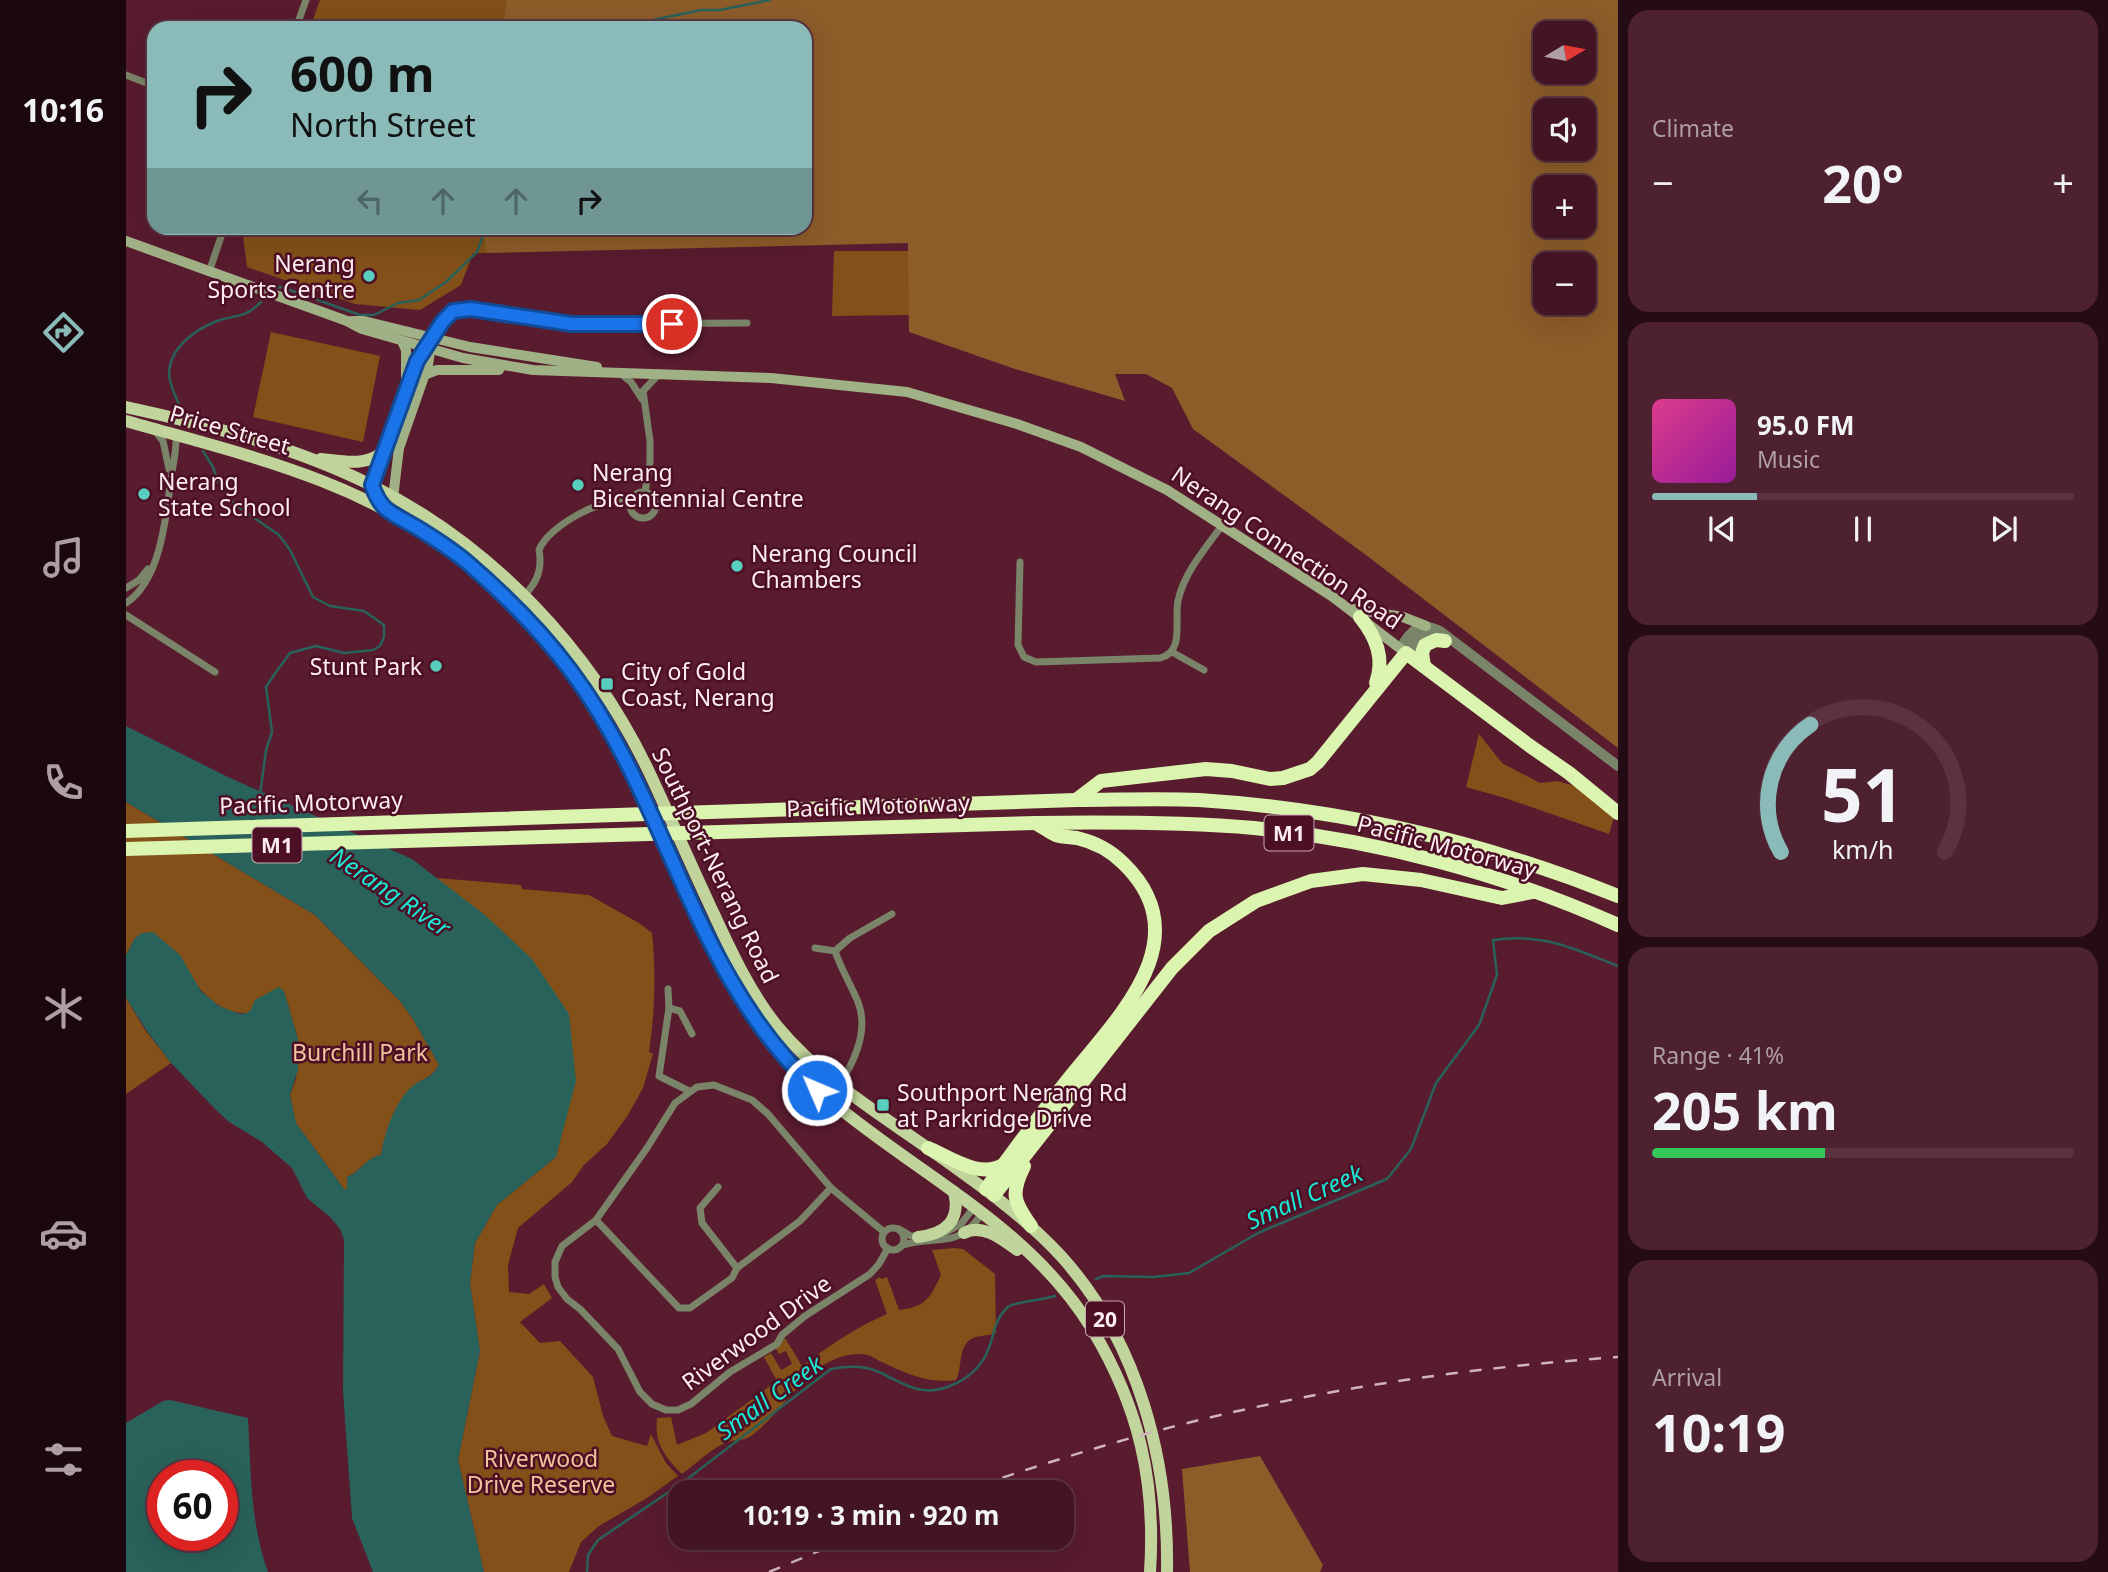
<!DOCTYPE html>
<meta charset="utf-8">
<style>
:root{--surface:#431422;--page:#4d212f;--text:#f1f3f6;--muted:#af9ea5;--line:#5b3340;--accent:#8bbbb9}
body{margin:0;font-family:"Noto Sans",sans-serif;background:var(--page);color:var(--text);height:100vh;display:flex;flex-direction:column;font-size:26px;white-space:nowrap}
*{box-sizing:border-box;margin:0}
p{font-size:23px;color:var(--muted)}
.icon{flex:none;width:38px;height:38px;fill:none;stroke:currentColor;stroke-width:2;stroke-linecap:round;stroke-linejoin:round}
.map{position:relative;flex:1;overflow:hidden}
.drawer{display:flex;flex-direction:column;gap:10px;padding:10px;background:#250b13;width:490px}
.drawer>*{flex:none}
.top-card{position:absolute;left:21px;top:21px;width:665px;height:214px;border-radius:21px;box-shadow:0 7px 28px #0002,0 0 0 2px var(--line);background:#8bbbb9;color:#111;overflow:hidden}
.needle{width:46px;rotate:80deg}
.controls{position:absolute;left:1407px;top:21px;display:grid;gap:14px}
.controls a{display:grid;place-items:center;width:63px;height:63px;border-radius:14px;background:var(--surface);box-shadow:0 7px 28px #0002,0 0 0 2px var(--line);font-size:35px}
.speed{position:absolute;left:21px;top:1460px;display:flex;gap:14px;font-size:35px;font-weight:700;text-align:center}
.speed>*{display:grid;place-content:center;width:91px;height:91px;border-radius:50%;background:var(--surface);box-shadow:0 7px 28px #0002,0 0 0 2px var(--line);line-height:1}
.speed .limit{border:10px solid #d22;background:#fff;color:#111}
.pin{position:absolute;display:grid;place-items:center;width:60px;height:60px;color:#fff;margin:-30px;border:4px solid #fff;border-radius:50%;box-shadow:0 2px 7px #0007}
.me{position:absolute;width:77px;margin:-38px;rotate:315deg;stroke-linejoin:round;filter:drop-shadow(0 0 5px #0008)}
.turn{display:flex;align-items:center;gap:24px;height:147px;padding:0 28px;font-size:32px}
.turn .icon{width:91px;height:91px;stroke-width:2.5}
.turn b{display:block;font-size:49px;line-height:60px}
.lanes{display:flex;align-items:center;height:66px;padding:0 28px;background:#0003;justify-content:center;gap:35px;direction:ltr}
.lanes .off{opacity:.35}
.big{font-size:52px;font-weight:700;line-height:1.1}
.drawer .tile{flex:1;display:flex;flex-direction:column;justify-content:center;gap:10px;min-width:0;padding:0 24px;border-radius:21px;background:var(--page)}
.drawer .dial{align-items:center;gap:0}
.dial svg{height:182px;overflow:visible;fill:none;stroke:var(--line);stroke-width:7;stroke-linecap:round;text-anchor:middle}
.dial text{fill:var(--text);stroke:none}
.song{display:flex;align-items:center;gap:21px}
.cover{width:84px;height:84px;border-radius:10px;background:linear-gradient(135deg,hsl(330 70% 55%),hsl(300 70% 35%))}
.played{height:7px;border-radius:4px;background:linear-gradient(90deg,var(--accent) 25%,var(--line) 25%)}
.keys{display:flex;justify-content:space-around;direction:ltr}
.heat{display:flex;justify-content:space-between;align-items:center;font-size:38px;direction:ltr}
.charge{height:10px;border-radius:5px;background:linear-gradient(90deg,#34c759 41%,var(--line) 0)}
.trip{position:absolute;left:542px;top:1480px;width:406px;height:70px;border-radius:21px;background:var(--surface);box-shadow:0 7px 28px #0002,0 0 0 2px var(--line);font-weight:700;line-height:70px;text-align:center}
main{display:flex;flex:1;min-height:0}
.tabs{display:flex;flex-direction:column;width:126px;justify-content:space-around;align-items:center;background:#1b080e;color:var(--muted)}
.tabs .icon{width:49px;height:49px}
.tabs .current{color:var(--accent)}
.tabs b{font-size:32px;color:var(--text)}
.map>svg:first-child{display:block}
.green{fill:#825018}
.forest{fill:#8c5c29;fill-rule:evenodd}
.water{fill:#29625a;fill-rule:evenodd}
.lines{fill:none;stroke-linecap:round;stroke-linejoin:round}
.stream{stroke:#29625a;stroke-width:2.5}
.minor{stroke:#7a8469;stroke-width:7}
.tertiary{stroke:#7a8469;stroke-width:10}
.secondary{stroke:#a1b186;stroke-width:10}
.primary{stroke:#c0d49b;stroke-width:12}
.motorway{stroke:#dbf4af;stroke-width:14}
.rail{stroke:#d1b5bc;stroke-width:2.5;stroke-dasharray:12 12;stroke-linecap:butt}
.route-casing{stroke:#114b97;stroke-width:18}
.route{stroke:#1a73e8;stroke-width:12}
.poi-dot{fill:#58cebf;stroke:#4d0f25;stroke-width:2.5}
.labels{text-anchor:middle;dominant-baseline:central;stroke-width:5;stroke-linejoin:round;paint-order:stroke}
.shield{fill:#4d0f25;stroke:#c8aab2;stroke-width:2}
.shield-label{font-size:21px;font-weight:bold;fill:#fcecef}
.poi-label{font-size:23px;fill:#fcecef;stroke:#4d0f25;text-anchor:start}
.street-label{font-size:23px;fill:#fcecef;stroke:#4d0f25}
.park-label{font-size:23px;fill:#efc49c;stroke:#4d0f25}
.water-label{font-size:24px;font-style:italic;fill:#19e8d5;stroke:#4d0f25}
</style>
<main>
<nav class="tabs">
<b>10:16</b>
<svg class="icon current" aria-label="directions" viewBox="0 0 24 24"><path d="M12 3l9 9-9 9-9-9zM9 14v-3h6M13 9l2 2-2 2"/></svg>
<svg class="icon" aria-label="music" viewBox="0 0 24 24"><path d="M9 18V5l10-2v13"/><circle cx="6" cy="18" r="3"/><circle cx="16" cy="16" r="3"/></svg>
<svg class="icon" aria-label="phone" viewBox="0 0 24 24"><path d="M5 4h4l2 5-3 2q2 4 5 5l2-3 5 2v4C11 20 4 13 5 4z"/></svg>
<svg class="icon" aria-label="climate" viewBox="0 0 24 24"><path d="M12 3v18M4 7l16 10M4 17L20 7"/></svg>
<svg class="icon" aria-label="car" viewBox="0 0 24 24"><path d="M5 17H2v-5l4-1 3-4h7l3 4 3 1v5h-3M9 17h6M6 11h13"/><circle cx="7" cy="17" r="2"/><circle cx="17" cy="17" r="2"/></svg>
<svg class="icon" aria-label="filters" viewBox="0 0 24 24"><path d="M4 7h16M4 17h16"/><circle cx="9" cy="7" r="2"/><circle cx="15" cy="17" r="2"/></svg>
</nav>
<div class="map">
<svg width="1492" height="1572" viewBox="0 0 1492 1572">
<rect width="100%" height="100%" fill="#591b2e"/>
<g class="green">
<path d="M194 0H390L389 28H184Z"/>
<path d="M116 228H368L361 253H347L335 285 294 310 229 304 121 267Z"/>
<path d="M708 251H783L784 315 706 316Z"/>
<path d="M145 332 254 356 237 442 127 417Z"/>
<path d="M1353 734 1376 763 1414 783 1431 781 1453 787 1488 817 1483 834 1379 798 1340 787Z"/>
<path d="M0 802 189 915 273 1000 287 1019 313 1065C303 1079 301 1076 288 1086 270 1098 259 1134 255 1155 241 1157 235 1171 221 1177V1189H218L170 1123 164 1095 170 1079 172 1039 158 991 121 1013C97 1015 75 994 64 974 60 968 58 960 53 955 44 944 26 941 13 936L9 938 0 955Z"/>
<path d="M311 878 395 885 396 889 463 895 513 923 526 933C530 973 529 1012 523 1052L527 1054 517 1088 502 1115 481 1144 458 1165 446 1182 392 1228 382 1265 383 1292 403 1294 418 1284 426 1298 394 1322 414 1343 434 1341 467 1377 477 1416 486 1436 521 1446 525 1434 540 1463 552 1476 521 1498 473 1526 455 1542 443 1572H358L332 1460 354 1351 344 1283 349 1243 371 1205 430 1157Z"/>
<path d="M0 998 19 1030 45 1063 0 1094Z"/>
<path d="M828 1248 837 1249 869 1274 870 1333C862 1336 854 1335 847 1338 831 1346 837 1367 830 1380 804 1384 781 1374 758 1363 749 1359 743 1353 733 1354 682 1355 660 1411 625 1436 616 1442 608 1439 599 1443 583 1450 570 1464 556 1474 539 1457 528 1443 531 1418L545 1417 551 1445 580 1433 651 1381 638 1357 645 1353 655 1370 666 1364 660 1351 653 1354 650 1349 659 1338 676 1366C703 1346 730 1327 761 1314L749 1280 754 1277 755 1279 761 1277 773 1310C800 1307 804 1298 815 1275L806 1250Z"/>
</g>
<g class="forest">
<path d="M381 0H1492V748L1240 555 1067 429 1046 388 1020 374H989L999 401 889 369 783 332 782 243 361 253 357 228H679V28H377ZM1419 33H1458V72H1419ZM1419 110H1458V149H1419ZM1419 187H1458V226H1419ZM1419 264H1458V303H1419Z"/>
<path d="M1134 1456 1197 1565 1194 1572H1064L1056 1469Z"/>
</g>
<g class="water">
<path d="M0 726 100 776 286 859 359 915 406 959 443 1014 450 1081 430 1157 371 1205 349 1243 344 1283 354 1351 332 1460 358 1572H247L226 1518 217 1392 218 1240 214 1229 204 1217 181 1198 166 1168 136 1142 103 1122 91 1111 45 1063 20 1030 0 998V955L9 938 16 933 27 932 54 955 75 991 93 1006 114 1014 121 1013 125 1010 129 1000 153 987 158 991 172 1039V1070L164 1095 170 1123 218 1189H221V1177C235 1171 241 1157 255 1155 258 1134 270 1098 288 1085 301 1076 303 1080 313 1065L287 1019 273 1000 189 915 0 802Z"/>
<path d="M44 1400 122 1418C125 1471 124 1522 142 1572H0V1423L37 1401ZM37 1475H96V1535H37Z"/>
</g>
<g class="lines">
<g class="stream">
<path d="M504 28 517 22 575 10H594L644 0"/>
<path d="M149 288 155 287 234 315H248L272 303 293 300 320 282 351 252 360 228"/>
<path d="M56 412C52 401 44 387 43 375 43 348 68 330 91 321 111 314 118 319 135 302"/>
<path d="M77 451 87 467 92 482 108 504 153 535 164 550 187 597 204 606 238 611 258 625V637L254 646 247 650 218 653 190 646 164 653 148 675 140 687 146 732 140 750 134 795"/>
<path d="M970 1279 978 1276 1028 1277 1063 1273 1132 1233 1261 1179 1285 1149 1310 1083 1353 1025 1371 975 1367 940C1417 933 1446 948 1492 966"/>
<path d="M461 1572 462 1555 472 1540 556 1483 705 1369C722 1366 737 1365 753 1372 777 1383 795 1398 824 1386 840 1380 856 1367 862 1350 869 1334 868 1319 882 1307 891 1301 917 1300 929 1296"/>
</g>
<g class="minor">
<path d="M170 28 180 0"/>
<path d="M0 75 28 86"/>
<path d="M83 272 98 228"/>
<path d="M306 338 323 314 339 309 446 324 621 323"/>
<path d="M495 374 505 382 516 399"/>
<path d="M30 432 37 441 43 469"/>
<path d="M519 492 524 462V441L517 391 533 374"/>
<circle cx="517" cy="505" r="13"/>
<path d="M894 562 892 645 898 657 910 662 1034 658C1059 652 1048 621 1052 601 1058 572 1080 548 1097 524"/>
<path d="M0 588 13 580 22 569"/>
<path d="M0 603C35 580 40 517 45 478 47 465 51 449 50 435"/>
<path d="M389 607C405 588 418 577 413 550 422 526 479 495 505 501"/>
<path d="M0 615 89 672"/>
<path d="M1046 652 1078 670"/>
<path d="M689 948 709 951"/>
<path d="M542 989 543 1008 533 1076 563 1091"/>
<path d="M543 1008 554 1011 566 1034"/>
<path d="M703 1099C722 1074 745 1035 732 1002 725 985 715 969 709 951L724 938 766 914"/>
<path d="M592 1187 574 1208 576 1223 611 1268"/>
<path d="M470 1220 553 1308H564L606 1278 611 1268 674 1221 705 1188"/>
<circle cx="767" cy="1239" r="11"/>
<path d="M773 1229 785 1236H795"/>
<path d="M758 1232 705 1188 642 1114 626 1100 588 1085 571 1087 549 1103 521 1148 470 1220 436 1246 429 1262V1277L432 1287 441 1299 454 1309 492 1349 514 1392 526 1404 540 1410H552L565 1404 604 1372 651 1344 656 1335 679 1316 744 1274 753 1264 762 1248"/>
<path d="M817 1234 835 1224 849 1206"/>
<path d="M777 1245C813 1234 831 1251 857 1212"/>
</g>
<g class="tertiary">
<path d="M1274 648C1286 631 1292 620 1314 631L1492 766"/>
<path d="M1280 653 1296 636H1306L1315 640"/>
</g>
<g class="secondary">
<path d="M0 241 221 321 236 329 337 358 407 370 645 378 781 392 891 424 955 447 1041 490 1207 597 1280 653"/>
<path d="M226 321H238L344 347 471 367"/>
<path d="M276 341 280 350V380"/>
<path d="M298 375 311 370H373"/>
<path d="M246 485 291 361 303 342"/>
<path d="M267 498 273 448 302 365 305 345"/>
<path d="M1227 609 1277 617 1300 626"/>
</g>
<g class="primary">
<path d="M0 407C83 425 169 447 245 485 367 546 466 651 524 774 545 819 565 865 586 910 605 951 623 991 651 1026 694 1078 751 1112 806 1151 851 1183 897 1215 935 1256 1012 1341 1043 1460 1041 1572"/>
<path d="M0 421C123 456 235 480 339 561 404 611 461 684 499 756 547 848 575 951 639 1034 731 1152 887 1199 966 1329 1013 1407 1030 1481 1024 1572"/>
<path d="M195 459C215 461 241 467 256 452"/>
<path d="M838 1233C856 1223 876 1239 891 1250"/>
<path d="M792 1237C820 1234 835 1220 828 1192"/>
</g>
<g class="motorway">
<path d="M1234 617C1250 637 1259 658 1250 683"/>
<path d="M1298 666 1296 653 1299 645 1310 640 1319 641"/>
<path d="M950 800 975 781 1080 769 1106 771 1144 779 1157 778 1184 769 1192 762 1280 653 1404 746 1443 773 1492 813"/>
<path d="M0 831 950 800C991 800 1032 798 1073 800 1217 809 1358 842 1492 896"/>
<path d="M0 849 910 823C983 822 1056 822 1128 828 1252 840 1379 874 1492 925"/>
<path d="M802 1148C823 1157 854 1179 877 1165"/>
<path d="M898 1166C884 1194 888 1202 905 1226"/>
<path d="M860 1189C886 1153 912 1117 940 1082 988 1021 1077 940 997 863 985 851 968 842 951 838 944 837 936 837 930 835 923 832 917 827 911 824"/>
<path d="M868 1195 1046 968 1083 931 1130 901 1185 881 1237 874 1295 880 1376 898 1407 892"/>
</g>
<g class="rail">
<path d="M831 1493C924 1461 1017 1432 1112 1411 1237 1383 1365 1366 1492 1357"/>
<path d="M643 1572 724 1538"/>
</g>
</g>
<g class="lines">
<defs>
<path id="route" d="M546 324H446L345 309 327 311 317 321 291 361 246 485C249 494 252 501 259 508 268 516 280 521 290 527 308 538 327 550 343 564 380 596 416 632 445 671 543 802 567 978 691 1090"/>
</defs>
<use href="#route" class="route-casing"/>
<use href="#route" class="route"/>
</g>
<g class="poi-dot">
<circle cx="243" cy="276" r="7"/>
<circle cx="452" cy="485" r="7"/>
<circle cx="18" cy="494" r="7"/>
<circle cx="611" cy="566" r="7"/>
<circle cx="310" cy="666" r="7"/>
<rect x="474" y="677" width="14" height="14" rx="3.5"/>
<rect x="750" y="1098" width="14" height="14" rx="3.5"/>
</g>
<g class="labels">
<g class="shield">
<rect x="1138.5" y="815.5" width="49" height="35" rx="5"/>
<rect x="126.5" y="827.5" width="49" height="35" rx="5"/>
<rect x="960" y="1301.5" width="38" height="35" rx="5"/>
</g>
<g class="shield-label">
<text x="1163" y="833">M1</text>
<text x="151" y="845">M1</text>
<text x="979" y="1319">20</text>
</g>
<g class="poi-label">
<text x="229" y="263" text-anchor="end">Nerang<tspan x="229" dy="26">Sports Centre</tspan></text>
<text x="466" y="472">Nerang<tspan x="466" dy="26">Bicentennial Centre</tspan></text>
<text x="32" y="481">Nerang<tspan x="32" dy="26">State School</tspan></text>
<text x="625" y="553">Nerang Council<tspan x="625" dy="26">Chambers</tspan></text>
<text x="296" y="666" text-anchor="end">Stunt Park</text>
<text x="495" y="671">City of Gold<tspan x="495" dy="26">Coast, Nerang</tspan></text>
<text x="771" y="1092">Southport Nerang Rd<tspan x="771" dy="26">at Parkridge Drive</tspan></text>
</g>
<g class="street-label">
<text transform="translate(104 429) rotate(16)">Price Street</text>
<text transform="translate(1161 547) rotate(34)">Nerang Connection Road</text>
<text transform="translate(185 802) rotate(-2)">Pacific Motorway</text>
<text transform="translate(752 805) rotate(-2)">Pacific Motorway</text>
<text transform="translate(1321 846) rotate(15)">Pacific Motorway</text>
<text transform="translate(590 865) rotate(64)">Southport-Nerang Road</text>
<text transform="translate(630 1332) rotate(-36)">Riverwood Drive</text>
</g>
<g class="park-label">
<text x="234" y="1052">Burchill Park</text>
<text x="415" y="1458">Riverwood<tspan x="415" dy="26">Drive Reserve</tspan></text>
</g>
<g class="water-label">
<text transform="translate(265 891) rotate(34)">Nerang River</text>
<text transform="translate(1178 1196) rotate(-24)">Small Creek</text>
<text transform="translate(643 1397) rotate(-36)">Small Creek</text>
</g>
</g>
</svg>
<div class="controls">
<a><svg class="needle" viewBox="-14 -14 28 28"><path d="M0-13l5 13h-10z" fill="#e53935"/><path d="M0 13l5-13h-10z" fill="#af9ea5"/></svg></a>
<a><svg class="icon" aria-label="sound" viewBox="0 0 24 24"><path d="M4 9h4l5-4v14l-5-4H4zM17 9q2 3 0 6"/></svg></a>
<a>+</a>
<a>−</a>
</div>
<div class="speed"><div class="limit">60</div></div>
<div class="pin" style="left:546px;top:324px;background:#d93025"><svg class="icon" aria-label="arrive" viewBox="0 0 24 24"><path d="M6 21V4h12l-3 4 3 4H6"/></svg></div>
<svg class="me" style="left:691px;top:1090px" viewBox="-20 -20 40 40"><circle r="17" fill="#1a73e8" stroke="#fff" stroke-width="3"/><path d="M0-11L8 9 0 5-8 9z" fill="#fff"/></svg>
<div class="trip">10:19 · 3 min · 920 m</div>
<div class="top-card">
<div class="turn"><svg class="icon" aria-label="right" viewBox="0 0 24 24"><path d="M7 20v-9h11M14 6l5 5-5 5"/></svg><div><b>600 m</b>North Street</div></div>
<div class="lanes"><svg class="icon off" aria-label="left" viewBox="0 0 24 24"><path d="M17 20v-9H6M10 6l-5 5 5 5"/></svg><svg class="icon off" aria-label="ahead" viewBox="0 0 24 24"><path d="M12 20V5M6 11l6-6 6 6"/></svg><svg class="icon off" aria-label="ahead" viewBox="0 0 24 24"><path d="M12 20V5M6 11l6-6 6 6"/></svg><svg class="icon" aria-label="right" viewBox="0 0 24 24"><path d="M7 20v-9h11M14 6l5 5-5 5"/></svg></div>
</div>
</div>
<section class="drawer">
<div class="tile"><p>Climate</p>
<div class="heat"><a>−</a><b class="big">20°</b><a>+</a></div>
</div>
<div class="tile">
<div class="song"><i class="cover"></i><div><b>95.0 FM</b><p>Music</p></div></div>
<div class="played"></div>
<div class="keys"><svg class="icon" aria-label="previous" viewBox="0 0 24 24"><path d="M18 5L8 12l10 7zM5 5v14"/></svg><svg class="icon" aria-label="pause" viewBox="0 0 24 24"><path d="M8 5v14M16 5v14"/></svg><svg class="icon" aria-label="next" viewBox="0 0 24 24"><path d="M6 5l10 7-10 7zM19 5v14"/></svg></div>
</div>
<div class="tile dial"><svg viewBox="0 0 100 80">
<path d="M14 69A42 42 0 1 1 86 69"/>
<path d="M14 69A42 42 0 0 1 27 13" stroke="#8bbbb9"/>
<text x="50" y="56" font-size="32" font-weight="700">51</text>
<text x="50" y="72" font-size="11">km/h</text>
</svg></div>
<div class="tile"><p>Range · 41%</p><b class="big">205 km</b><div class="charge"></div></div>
<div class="tile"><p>Arrival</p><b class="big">10:19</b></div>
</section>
</main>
